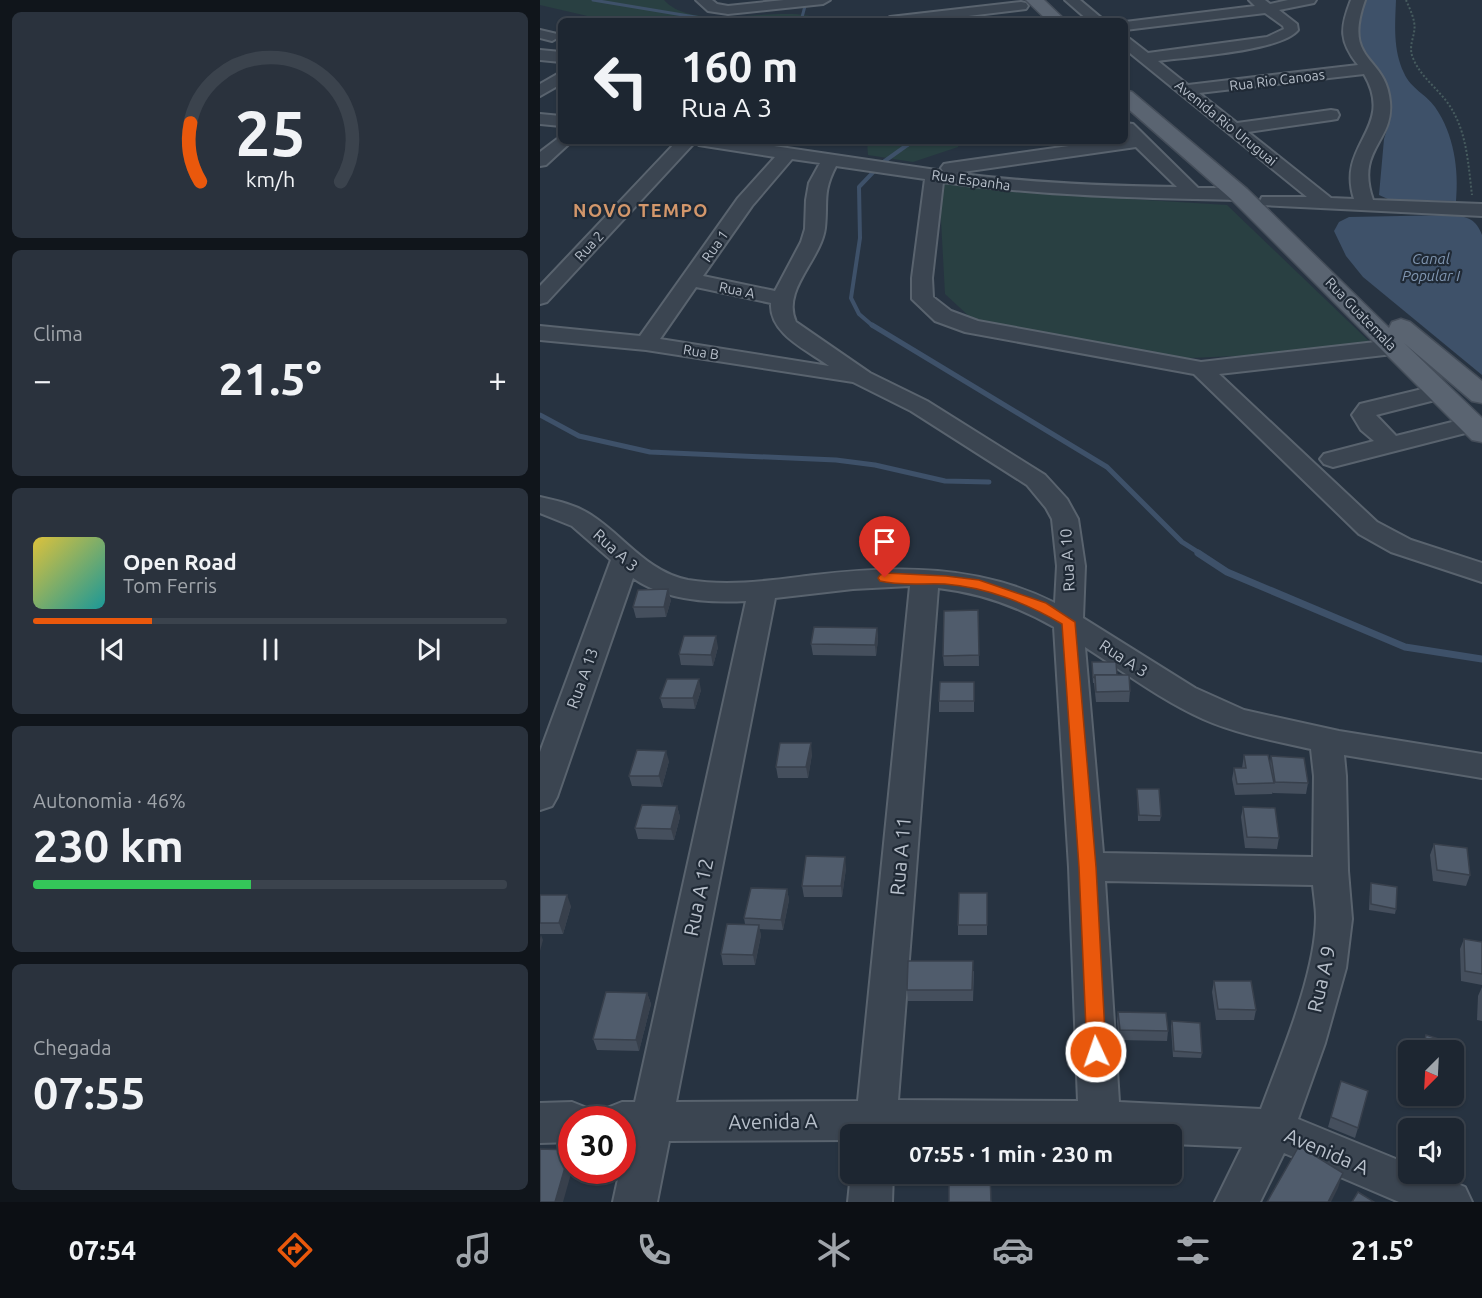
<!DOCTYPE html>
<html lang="pt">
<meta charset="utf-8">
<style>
:root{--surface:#1d2631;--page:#2a323d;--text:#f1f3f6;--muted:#a0a5ab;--line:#3b434d;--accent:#ea580c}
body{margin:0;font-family:Ubuntu,sans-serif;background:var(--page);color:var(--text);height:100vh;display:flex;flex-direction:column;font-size:22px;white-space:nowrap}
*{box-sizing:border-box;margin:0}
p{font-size:20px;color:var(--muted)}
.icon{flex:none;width:33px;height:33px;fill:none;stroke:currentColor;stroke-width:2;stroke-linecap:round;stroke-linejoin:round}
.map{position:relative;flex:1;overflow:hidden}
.panel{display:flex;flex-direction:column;gap:12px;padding:12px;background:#10151b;width:540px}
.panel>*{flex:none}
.top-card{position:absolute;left:18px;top:18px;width:570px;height:126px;border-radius:9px;box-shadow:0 2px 4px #0004,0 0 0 2px var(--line);background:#1d2631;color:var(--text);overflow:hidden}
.needle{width:39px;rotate:204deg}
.tools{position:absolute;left:858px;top:1040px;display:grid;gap:12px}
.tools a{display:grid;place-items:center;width:66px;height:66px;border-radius:9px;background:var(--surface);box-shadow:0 2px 4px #0004,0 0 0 2px var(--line);font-size:30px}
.speed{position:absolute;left:18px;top:1106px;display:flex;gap:12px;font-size:30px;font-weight:700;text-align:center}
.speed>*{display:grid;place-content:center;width:78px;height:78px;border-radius:50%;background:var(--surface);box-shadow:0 2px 4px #0004,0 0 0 2px var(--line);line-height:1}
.speed .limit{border:9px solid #d22;background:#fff;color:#111}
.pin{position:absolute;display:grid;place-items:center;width:51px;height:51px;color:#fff;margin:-62px -26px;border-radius:50% 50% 50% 0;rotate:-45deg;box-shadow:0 0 6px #0007}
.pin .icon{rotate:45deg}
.me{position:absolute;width:66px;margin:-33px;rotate:357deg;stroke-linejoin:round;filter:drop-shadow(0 0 4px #0008)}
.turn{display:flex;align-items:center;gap:21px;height:126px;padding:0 24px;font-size:27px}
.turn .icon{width:78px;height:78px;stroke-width:2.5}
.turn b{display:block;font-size:42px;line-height:51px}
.big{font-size:45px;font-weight:700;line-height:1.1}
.panel .tile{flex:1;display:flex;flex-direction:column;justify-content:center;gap:9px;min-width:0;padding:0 21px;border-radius:9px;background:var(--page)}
.panel .dial{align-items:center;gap:0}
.dial svg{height:156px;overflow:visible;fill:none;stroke:var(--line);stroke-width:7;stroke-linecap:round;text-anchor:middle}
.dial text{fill:var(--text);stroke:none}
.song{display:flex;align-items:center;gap:18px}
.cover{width:72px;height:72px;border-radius:9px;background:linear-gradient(135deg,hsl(50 70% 55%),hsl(180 70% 35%))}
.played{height:6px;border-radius:3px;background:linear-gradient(90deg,var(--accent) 25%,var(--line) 25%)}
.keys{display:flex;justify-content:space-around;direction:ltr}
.heat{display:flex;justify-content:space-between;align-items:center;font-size:33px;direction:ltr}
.charge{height:9px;border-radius:4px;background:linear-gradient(90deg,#34c759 46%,var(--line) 0)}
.trip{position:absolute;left:300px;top:1124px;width:342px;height:60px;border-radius:9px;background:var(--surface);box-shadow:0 2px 4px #0004,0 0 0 2px var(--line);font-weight:700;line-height:60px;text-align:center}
.tab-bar{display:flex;height:96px;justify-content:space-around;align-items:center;background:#0c0f14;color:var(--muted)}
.tab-bar .icon{width:42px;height:42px}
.tab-bar .selected{color:var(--accent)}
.tab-bar b{font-size:27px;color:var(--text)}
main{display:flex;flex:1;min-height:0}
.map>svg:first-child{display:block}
.green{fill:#294042}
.water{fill:#3e5169}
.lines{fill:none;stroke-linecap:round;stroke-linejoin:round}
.stream-far3{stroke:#3e5169;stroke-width:3}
.stream-far2{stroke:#3e5169;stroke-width:4}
.stream-far1{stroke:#3e5169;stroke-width:5}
.stream{stroke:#3e5169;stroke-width:7}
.minor-casing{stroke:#59636e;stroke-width:4}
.major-casing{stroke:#454e5a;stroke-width:3}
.path{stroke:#475c5f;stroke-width:2;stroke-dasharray:2 2;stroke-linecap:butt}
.minor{fill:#3b4551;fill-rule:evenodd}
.major{fill:#5a6471;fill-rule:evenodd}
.wall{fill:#454f5d}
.shaded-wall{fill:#38404c}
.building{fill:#505c6c;stroke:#38404c;stroke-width:1.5}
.route{fill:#ea580c;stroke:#983908;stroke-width:1.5}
.labels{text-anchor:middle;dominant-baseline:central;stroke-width:4.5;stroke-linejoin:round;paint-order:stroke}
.far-street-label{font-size:14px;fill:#b8c0cb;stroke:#202a36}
.far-water-label{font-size:15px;font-style:italic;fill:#8197b2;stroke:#202a36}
.street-label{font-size:16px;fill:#b8c0cb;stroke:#202a36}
.far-district-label{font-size:18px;font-weight:bold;letter-spacing:1.5px;fill:#d3976b;stroke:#202a36}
.near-street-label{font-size:20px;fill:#b8c0cb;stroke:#202a36}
</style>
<main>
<section class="panel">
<div class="tile dial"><svg viewBox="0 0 100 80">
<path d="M14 69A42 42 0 1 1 86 69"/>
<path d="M14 69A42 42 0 0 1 9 39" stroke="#ea580c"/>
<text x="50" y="56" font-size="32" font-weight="700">25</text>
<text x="50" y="72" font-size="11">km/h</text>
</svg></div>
<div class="tile"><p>Clima</p>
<div class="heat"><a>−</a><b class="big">21.5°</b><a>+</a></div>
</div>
<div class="tile">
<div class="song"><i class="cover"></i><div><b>Open Road</b><p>Tom Ferris</p></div></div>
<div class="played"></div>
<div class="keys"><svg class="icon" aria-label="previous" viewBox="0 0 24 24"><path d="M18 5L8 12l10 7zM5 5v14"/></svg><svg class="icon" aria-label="pause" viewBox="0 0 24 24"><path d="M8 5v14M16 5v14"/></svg><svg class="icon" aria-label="next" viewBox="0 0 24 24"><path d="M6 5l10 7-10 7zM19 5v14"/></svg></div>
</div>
<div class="tile"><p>Autonomia · 46%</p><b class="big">230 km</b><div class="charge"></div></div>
<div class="tile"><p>Chegada</p><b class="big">07:55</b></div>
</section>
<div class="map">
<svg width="942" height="1202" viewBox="0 0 942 1202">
<rect width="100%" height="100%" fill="#273341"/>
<g class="green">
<path d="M0 0H124C157 36 247 0 285 21H69L0 5Z"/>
<path d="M327 141H419L418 147 373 162 328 155Z"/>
<path d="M399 183 460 191 687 205 834 346 746 354 626 359 431 318 405 294Z"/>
</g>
<g class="water">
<path d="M825 0H856C855 25 853 50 864 73 871 89 886 94 895 107 914 134 919 170 916 201L850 200 839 195 844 139 850 120 848 96 821 48 819 30Z"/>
<path d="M912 215C928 217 936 219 942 235V375L823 277 806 256 794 231 799 222 809 217Z"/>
</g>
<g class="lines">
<g class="stream-far3">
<path d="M53 0 167 19H261"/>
<path d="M261 21 265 6"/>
<path d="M368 145 373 141"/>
</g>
<path class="stream-far2" d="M333 326 319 314 311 298 320 238 319 187 342 163 370 143"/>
<g class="stream-far1">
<path d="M332 325 567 467 642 542 661 554"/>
<path d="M0 415 39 436 110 452 296 460 335 465 405 481 449 482"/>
</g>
<path class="stream" d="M658 553 687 572 865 647 942 659"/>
<defs>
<g id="minor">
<path d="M156 0H172L177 4 188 6 244 0H290L283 4 188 14 168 11Z"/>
<path d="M525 0H540L565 21H549Z"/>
<path d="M709 0H725L730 4 748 0H776L774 3 739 10 757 24 758 30C742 51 647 57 618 61L648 85 818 65C799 41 800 28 811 0H825C802 64 846 54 850 102 854 142 815 149 833 200L942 204V216L722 205 720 201 722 197H767L585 49V38L590 39 608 53 727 37 744 29 743 26 725 13 585 30V22L715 6ZM824 74C856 129 796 143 814 199L791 198 708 132 791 120 797 119 799 115 797 111 791 110 697 123 659 93Z"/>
<path d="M481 2 486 3 488 6 486 9 387 21H343L350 17Z"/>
<path d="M0 30 17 34 19 37 12 41 0 38Z"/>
<path d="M0 50 21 52V62L0 60Z"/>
<path d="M21 72V84L0 96V84Z"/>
<path d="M0 114 21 116V126L0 124Z"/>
<path d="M585 123 593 124 658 188H699L706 190 708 194 706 198 699 200C600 198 502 196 403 182L392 278 393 297 411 311 438 321 661 362 853 340 861 342 864 347 861 352 853 354 679 374 837 522 871 540 942 563V582L851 552 819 534 654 374 425 332 395 321 372 299V278L385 179 296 166C282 193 288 201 285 228 281 260 241 290 256 322L330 373 387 401 505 475 527 499 538 519 545 566 543 618 655 688 704 710 799 731 942 754V778L804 755 806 776 808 871 812 919 806 968 785 1043 758 1119 868 1164V1173H892L925 1187 932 1202H859L744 1153 720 1202H675L702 1147 632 1144V1134H310V1140L129 1141 117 1202H73L80 1170H82L87 1142H82V1119H63L67 1108 82 1102H95L206 601C169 603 124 600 93 578L17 797 12 806 0 810V752L71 560 32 526 0 513V497C18 501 36 505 51 515 85 537 107 572 148 580 191 587 233 580 275 575 357 565 440 565 515 603L517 566 512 519 506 508 487 485 371 411 313 382 106 350 0 340V326L100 336 198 198 235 157 165 146 159 145 156 141H200L403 171 401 168 404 164 410 163 564 141H585L587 138 585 136ZM596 147 637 187C563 186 489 183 416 173ZM252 159 280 163 269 183 266 200 265 229 261 242 235 291 163 276 212 206ZM156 287 231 303C229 334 267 350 289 366L120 339ZM370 586 318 1101 136 1102 235 598 313 589ZM398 588C441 593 477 606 514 627L529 867 538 1101 358 1100ZM545 647C584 672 621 700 663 719 697 734 735 741 771 749L774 776 773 857 563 853ZM565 881 773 885C774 896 776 907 776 917 776 973 741 1055 721 1109L579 1102Z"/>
<path d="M21 136V141H32L6 165 0 166V152Z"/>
<path d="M137 141H156L7 302 0 304V286Z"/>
<path d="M899 385 907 387 911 392 907 397 836 415 856 436 932 417 942 421 941 429 793 467 784 464 780 459 784 454 834 441 821 430 812 415 820 404Z"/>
<path d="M32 1102 47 1108 51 1119H32V1142L0 1143V1103Z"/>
<path d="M311 1173H353L352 1202H308Z"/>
</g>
<g id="major">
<path d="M486 0H504L526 21H508Z"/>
<path d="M585 90 592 92 707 189 849 328 852 322 861 319 870 322 942 381V403L932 401 864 343 942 418V442L932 440 691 199 585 106Z"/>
</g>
</defs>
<use href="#minor" class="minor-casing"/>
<use href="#major" class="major-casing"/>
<path class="path" d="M866 0C869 7 873 15 874 22 877 34 867 45 873 58 880 76 896 87 907 102 927 129 928 163 932 195"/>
<use href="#minor" class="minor"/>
<use href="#major" class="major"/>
</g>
<g class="wall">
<path d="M131 600 126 617 96 618 93 607Z"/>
<path d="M438 610 439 666H404L403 656Z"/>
<path d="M337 628 338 639 336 656 273 655 271 644Z"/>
<path d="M178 647 173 666 141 665 139 654Z"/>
<path d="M552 662 577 675 590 691 589 702H556L554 683H553L552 668Z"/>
<path d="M434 682V712H399V701Z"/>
<path d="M161 690 155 709 123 708 120 698Z"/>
<path d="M272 754 268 778H238L236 767Z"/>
<path d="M704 755 730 764 731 756 768 783 766 794 733 793V792L732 794 695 795 692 779 694 768H702Z"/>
<path d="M129 761 122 787 92 786 89 776Z"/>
<path d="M597 789 621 816 620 821H598Z"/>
<path d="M137 806 140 817 134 840 98 839 95 828Z"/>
<path d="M703 807 739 838 737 849 705 848 701 817Z"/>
<path d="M894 844 930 875 926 886 893 881 890 855Z"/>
<path d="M306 868 302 897H264L262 886Z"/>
<path d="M831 883 856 909 855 914 829 910 830 888Z"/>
<path d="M247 889 249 900 243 930 219 929 221 935 215 965H183L181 954 205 924 204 918Z"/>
<path d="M447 893V935H418V925Z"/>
<path d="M0 895 31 906 23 934H0Z"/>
<path d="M924 939 942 942V985L921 981 920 949Z"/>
<path d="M434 971 433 1001H368L367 990Z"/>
<path d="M674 981 716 1010 714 1020H676L672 992Z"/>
<path d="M942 987V1021L937 1020 938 996Z"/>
<path d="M107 993 111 1004 99 1051 57 1050 53 1039Z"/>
<path d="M578 1012 628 1031 627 1041 579 1040 577 1022Z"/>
<path d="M632 1021 662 1053 661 1058 633 1057 631 1026Z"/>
<path d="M886 1035 921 1046 915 1077 914 1081V1050H881Z"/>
<path d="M801 1081 818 1128 815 1138 788 1127Z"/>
</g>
<g class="shaded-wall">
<path d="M128 589 131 600 126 617 124 607Z"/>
<path d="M337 628 338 639 336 656 335 645Z"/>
<path d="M176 636 178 647 173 666 171 655Z"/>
<path d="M159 679 161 690 155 709 153 698Z"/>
<path d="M271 743 272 754 268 778 266 767Z"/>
<path d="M126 751 129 761 122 787 119 776Z"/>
<path d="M137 806 140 817 134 840 131 829Z"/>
<path d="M305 857 306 868 302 897 301 886Z"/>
<path d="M247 889 249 900 243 930 241 920Z"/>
<path d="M27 895 31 906 23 934 19 923Z"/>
<path d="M219 925 221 935 215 965 213 955Z"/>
<path d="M1 935 3 940 0 951V939Z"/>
<path d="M107 993 111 1004 99 1051 96 1040Z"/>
<path d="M30 1150 32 1153V1170L23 1202H15Z"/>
<path d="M803 1173 798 1188 791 1202H788Z"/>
</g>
<g class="building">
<path d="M128 589 124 607H93L98 590Z"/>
<path d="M438 610 439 655 403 656 404 611Z"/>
<path d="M274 627 337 628 335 645 271 644Z"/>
<path d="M144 636H176L171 655 139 654Z"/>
<path d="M552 662H576L577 675H555V678L553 677Z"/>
<path d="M555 675H589L590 691 556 692Z"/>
<path d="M127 679H159L153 698H120Z"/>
<path d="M400 682H434V701H399Z"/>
<path d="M240 743H271L266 767H236Z"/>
<path d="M97 750 126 751 119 776H89Z"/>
<path d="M704 755H728L734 783 697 784 694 768H706Z"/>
<path d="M731 756 764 758 768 783 735 782Z"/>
<path d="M597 789H619L621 816 599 815Z"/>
<path d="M102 805 137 806 131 829 95 828Z"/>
<path d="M703 807 735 808 739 838 707 837Z"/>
<path d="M894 844 927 848 930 875 897 870Z"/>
<path d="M266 856 305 857 301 886H262Z"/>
<path d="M831 883 857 887 856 909 831 904Z"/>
<path d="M211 888 247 889 241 920 204 918Z"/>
<path d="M419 893H447V925H418Z"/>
<path d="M0 895H27L19 923H0Z"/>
<path d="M187 924 219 925 213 955 181 954Z"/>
<path d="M924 939 942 942V974L925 971Z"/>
<path d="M368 961H433L432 990H367Z"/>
<path d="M674 981H711L716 1010 678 1009Z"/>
<path d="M66 992 107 993 96 1040 53 1039Z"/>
<path d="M578 1012 626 1013 628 1031 580 1030Z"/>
<path d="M632 1021 660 1023 662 1053 634 1051Z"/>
<path d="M886 1035 921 1046 915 1077 914 1076V1050H883Z"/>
<path d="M801 1081 828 1091 818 1128 791 1117Z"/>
<path d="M759 1146 803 1173 788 1202H727Z"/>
<path d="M0 1149 30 1150 15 1202H0Z"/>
<path d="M409 1173H450L451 1202H409Z"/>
<path d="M818 1192 834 1202H812Z"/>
</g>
<path class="route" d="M345 573 406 576 439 580 506 603 535 622 556 867 566 1052 563 1058 556 1060 549 1058 547 1052 539 867 522 624C487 603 445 587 405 584 384 583 360 586 340 581L338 578 340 575Z"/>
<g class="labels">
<g class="far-street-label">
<text transform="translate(737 80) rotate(-7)">Rua Rio Canoas</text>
<text transform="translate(686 123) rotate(39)">Avenida Rio Uruguai</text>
<text transform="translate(431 180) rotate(8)">Rua Espanha</text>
<text transform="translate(49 246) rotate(-47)">Rua 2</text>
<text transform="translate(175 246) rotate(-55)">Rua 1</text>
<text transform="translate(197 290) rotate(12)">Rua A</text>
<text transform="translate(821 314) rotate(46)">Rua Guatemala</text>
<text transform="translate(161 352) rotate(9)">Rua B</text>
</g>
<g class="far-water-label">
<text x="891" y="258">Canal<tspan x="891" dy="17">Popular I</tspan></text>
</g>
<g class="street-label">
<text transform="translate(76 550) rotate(42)">Rua A 3</text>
<text transform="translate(527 560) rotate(-93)">Rua A 10</text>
<text transform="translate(584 658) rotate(33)">Rua A 3</text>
<text transform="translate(42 678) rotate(-70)">Rua A 13</text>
</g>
<g class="far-district-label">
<text x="101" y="210">NOVO TEMPO</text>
</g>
<g class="near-street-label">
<text transform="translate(360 856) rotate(-85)">Rua A 11</text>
<text transform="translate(158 897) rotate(-78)">Rua A 12</text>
<text transform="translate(781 979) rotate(-77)">Rua A 9</text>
<text transform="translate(233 1121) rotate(-1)">Avenida A</text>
<text transform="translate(787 1151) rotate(23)">Avenida A</text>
</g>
</g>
</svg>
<div class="tools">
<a><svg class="needle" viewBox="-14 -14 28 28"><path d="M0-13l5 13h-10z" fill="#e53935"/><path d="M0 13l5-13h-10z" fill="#a0a5ab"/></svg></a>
<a><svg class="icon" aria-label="sound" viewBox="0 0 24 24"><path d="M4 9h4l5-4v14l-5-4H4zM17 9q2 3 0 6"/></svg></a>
</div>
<div class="speed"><div class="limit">30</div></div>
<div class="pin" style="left:345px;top:578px;background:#d93025"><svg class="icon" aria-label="arrive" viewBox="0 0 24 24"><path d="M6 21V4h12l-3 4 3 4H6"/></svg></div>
<svg class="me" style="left:556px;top:1052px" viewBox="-20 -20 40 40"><circle r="17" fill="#ea580c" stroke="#fff" stroke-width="3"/><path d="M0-11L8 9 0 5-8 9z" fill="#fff"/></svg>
<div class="trip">07:55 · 1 min · 230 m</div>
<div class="top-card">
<div class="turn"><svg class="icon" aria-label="left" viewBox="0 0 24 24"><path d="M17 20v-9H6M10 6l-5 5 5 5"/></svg><div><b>160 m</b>Rua A 3</div></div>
</div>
</div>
</main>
<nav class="tab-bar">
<b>07:54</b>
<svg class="icon selected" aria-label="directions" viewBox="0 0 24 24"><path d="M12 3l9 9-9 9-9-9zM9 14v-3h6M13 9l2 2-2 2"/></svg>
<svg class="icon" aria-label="music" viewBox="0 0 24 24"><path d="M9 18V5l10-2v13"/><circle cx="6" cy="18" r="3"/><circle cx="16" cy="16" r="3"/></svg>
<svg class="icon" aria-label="phone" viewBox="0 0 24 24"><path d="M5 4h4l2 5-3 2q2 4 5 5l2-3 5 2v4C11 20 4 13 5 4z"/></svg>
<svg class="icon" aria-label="climate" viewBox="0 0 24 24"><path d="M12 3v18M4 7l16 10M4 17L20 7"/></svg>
<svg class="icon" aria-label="car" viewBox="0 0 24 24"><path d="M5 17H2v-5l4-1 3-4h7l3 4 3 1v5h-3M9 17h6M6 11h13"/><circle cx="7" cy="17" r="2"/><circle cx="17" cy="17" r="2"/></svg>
<svg class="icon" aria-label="filters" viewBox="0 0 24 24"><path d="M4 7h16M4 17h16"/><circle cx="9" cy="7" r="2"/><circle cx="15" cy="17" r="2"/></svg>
<b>21.5°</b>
</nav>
